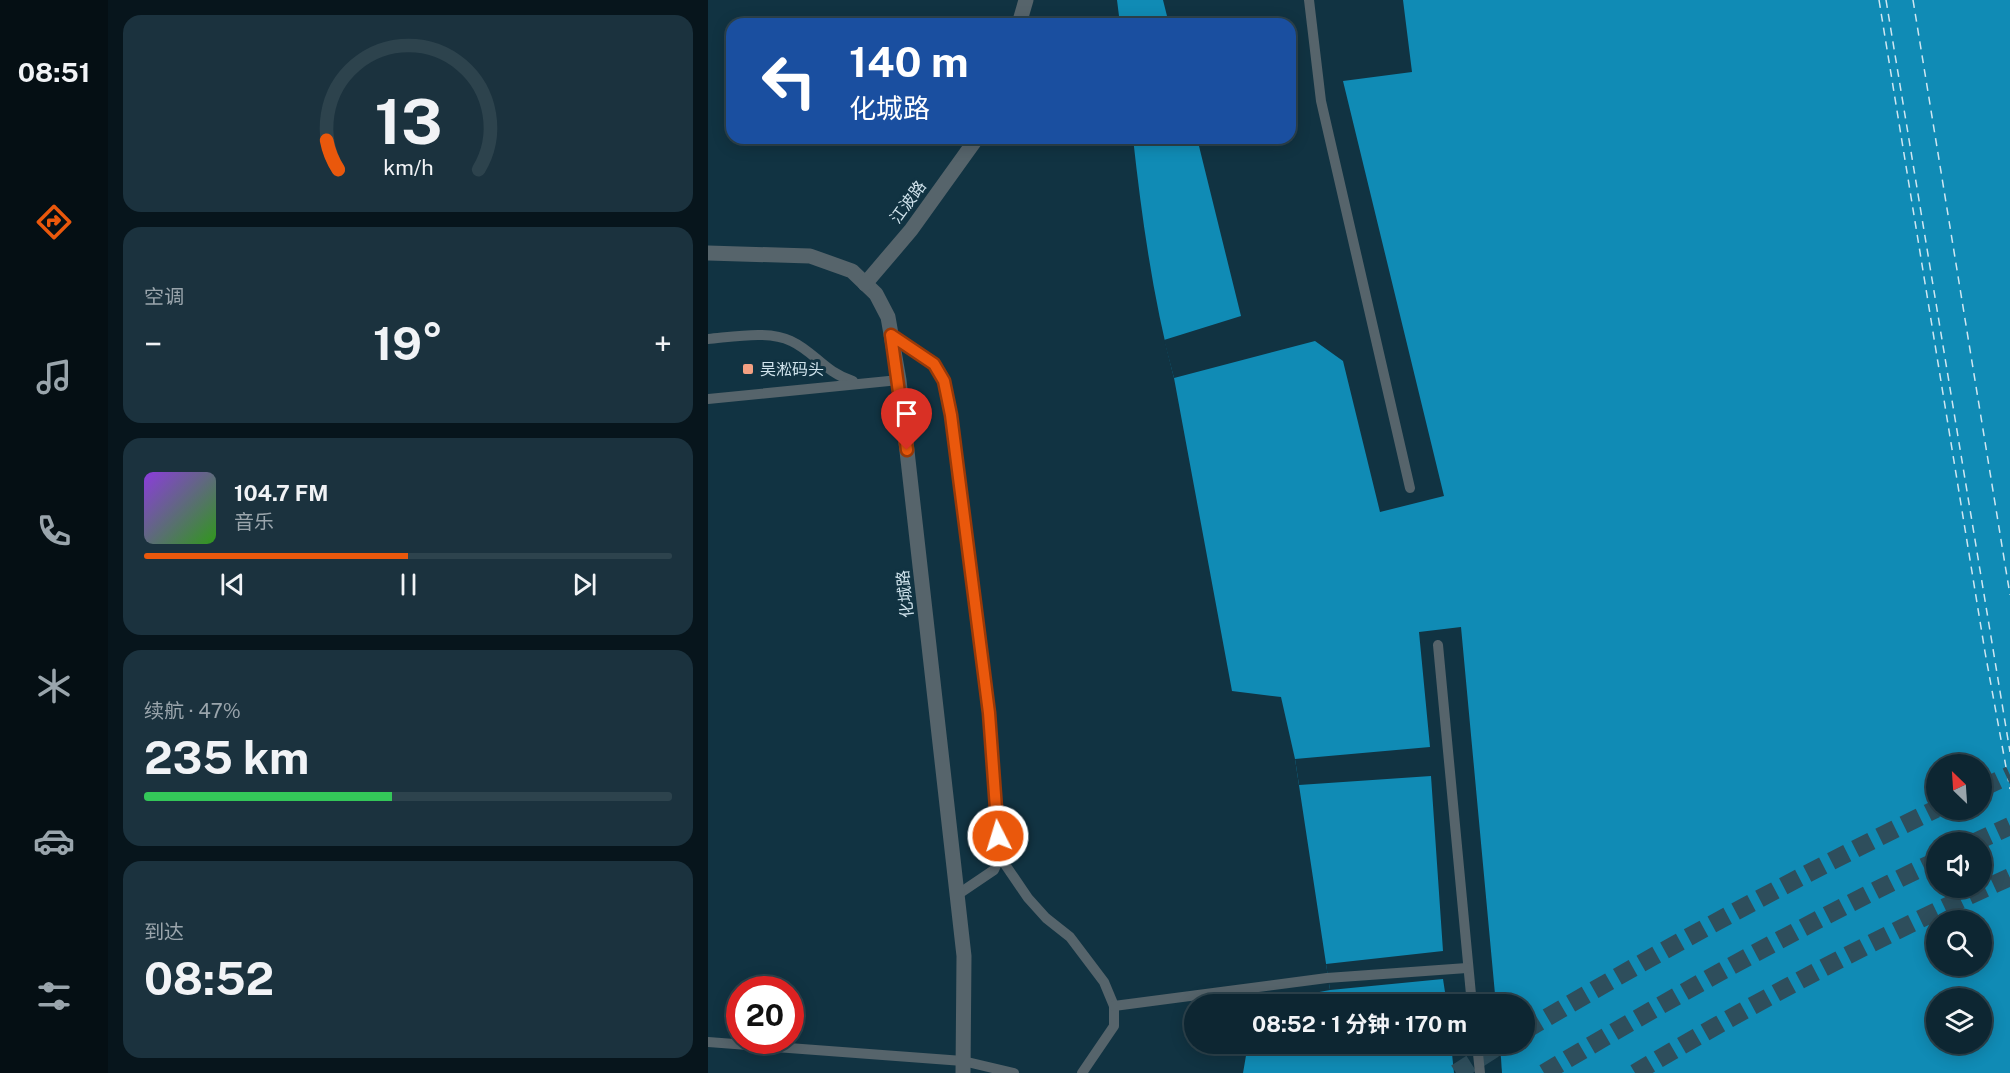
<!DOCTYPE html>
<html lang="zh">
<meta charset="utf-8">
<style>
:root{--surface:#0d2632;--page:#1b323e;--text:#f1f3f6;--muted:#9aa5ac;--line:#2d434d;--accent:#ea580c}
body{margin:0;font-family:"Public Sans","Noto Sans SC",sans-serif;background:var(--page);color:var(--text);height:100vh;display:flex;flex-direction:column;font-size:22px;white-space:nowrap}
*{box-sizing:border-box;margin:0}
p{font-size:20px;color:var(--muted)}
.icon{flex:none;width:33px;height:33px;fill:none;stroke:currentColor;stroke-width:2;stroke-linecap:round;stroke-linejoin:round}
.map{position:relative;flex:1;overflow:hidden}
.drawer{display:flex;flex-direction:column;gap:15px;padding:15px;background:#07151c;width:600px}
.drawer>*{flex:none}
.guide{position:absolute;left:18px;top:18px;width:570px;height:126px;border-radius:18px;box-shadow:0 3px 15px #0003,0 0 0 2px var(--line);background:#1a4fa0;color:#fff;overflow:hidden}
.needle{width:39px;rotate:335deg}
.controls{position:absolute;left:1218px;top:754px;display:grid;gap:12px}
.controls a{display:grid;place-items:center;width:66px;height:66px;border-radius:50%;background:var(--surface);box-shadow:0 3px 15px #0003,0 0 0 2px var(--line);font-size:30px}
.speed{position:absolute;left:18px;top:976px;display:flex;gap:12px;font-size:30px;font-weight:700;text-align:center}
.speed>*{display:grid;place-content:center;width:78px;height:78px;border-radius:50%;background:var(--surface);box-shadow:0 3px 15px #0003,0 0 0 2px var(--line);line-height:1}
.speed .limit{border:9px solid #d22;background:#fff;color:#111}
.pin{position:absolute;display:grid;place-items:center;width:51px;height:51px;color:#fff;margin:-62px -26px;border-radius:50% 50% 50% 0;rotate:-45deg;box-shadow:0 0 6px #0007}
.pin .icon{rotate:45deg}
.me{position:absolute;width:66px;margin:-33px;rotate:355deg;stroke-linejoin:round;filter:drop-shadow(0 0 4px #0008)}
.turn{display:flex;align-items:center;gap:21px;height:126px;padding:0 24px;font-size:27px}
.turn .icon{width:78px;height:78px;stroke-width:2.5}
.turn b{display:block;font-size:42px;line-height:51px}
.big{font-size:45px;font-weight:700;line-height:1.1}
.drawer .card{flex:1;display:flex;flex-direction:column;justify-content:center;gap:9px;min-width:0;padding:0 21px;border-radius:18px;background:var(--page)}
.drawer .dial{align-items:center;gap:0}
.dial svg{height:156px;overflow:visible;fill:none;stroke:var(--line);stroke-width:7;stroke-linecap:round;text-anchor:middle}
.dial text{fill:var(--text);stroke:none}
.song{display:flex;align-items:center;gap:18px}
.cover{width:72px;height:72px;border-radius:9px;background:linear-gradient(135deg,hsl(270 70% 55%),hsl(110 70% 35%))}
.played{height:6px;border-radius:3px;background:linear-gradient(90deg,var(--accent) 50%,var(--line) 50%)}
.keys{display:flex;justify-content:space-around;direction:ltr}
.heat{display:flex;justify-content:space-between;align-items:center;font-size:33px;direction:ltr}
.charge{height:9px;border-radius:4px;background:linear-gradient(90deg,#34c759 47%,var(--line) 0)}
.trip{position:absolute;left:476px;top:994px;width:351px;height:60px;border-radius:30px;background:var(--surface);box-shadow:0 3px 15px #0003,0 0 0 2px var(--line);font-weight:700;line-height:60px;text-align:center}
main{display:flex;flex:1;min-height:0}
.menu{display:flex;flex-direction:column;width:108px;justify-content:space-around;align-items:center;background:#050f14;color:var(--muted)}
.menu .icon{width:42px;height:42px}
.menu .active{color:var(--accent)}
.menu b{font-size:27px;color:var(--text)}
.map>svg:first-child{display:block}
.water{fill:#108bb5;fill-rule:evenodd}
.pier{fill:#113342}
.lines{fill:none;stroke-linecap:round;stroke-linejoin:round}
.ferry{stroke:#cfe6f1;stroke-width:1.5;stroke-dasharray:8 6;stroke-linecap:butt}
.highway-tunnel{stroke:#2e4e5c;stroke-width:18;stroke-dasharray:18 9;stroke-linecap:butt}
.lane{stroke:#56646b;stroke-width:10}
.street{stroke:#56646b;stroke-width:15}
.route-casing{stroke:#983908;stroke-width:15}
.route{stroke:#ea580c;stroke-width:10}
.poi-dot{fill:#f3a082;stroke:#113342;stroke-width:2}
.labels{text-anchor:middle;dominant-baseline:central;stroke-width:6;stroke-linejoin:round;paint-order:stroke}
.street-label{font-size:16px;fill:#d1e4ed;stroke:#113342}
.poi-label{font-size:16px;fill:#d1e4ed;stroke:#113342;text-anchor:start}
</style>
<main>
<nav class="menu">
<b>08:51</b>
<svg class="icon active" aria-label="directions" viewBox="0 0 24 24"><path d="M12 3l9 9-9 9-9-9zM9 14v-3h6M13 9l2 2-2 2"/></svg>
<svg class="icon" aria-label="music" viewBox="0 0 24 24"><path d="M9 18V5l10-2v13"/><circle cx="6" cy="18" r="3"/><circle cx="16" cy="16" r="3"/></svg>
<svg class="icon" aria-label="phone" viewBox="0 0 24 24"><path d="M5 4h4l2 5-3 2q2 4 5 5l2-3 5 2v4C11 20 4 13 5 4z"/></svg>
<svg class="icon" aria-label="climate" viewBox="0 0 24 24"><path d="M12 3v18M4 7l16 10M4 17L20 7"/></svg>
<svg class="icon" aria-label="car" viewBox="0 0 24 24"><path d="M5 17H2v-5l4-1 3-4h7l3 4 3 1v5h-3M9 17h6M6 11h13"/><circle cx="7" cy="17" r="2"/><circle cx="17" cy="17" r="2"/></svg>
<svg class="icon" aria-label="filters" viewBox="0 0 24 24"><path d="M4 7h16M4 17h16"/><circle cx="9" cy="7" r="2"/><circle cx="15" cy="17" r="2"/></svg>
</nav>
<section class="drawer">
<div class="card dial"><svg viewBox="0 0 100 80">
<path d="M14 69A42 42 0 1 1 86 69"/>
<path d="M14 69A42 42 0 0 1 8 54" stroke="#ea580c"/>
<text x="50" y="56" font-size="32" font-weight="700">13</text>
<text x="50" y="72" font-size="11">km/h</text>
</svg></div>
<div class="card"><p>空调</p>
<div class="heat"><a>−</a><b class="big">19°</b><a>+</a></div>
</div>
<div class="card">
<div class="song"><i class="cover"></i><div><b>104.7 FM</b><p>音乐</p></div></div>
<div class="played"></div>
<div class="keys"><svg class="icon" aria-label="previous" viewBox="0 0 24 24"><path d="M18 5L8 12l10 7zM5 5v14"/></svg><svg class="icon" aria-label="pause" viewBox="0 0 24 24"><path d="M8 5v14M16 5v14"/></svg><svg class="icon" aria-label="next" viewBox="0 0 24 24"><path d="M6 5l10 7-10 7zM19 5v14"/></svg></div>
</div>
<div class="card"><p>续航 · 47%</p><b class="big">235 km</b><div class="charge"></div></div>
<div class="card"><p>到达</p><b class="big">08:52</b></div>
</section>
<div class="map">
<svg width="1302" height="1073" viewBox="0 0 1302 1073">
<rect width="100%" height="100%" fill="#113342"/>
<path class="water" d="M409 0H1302V1073H535L540 1044H816V1005H562L569 1000 622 990 587 759 573 697 524 691 466 378C445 299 434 219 425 138H582V24H412ZM1228 765H1274V810H1228ZM1228 843H1274V888H1228ZM1228 921H1274V966H1228ZM1228 999H1274V1044H1228Z"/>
<g class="pier">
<path d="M455 0H695L704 72 635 81 736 496 672 512 635 361 607 341 466 378 456 340 533 316 489 138H582V24H461Z"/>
<path d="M753 627 788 1005H739L735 979 622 990 618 964 735 951 723 776 591 785 587 759 722 747 711 632Z"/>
<path d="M743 1044H792L794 1073H746Z"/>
</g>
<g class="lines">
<g class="ferry">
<path d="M1171 0 1277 652 1302 789"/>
<path d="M1178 0 1302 752"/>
<path d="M1205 0 1302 595"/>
</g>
<g class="highway-tunnel">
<path d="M1274 788 1302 775"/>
<path d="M1265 843 1302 826"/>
<path d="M816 1031C951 951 1088 877 1228 809"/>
<path d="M748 1073 794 1044"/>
<path d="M836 1073C964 997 1094 925 1228 861"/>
<path d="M927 1073C1048 1001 1174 935 1302 877"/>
</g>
<g class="lane">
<path d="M601 0 613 101 702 488"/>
<path d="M183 335 226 364 236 381 243 415 281 713 292 857 286 870 249 895"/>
<path d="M0 339C24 337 61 330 83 341 107 352 116 372 145 381"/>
<path d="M0 399 191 380"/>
<path d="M730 645 764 1005"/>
<path d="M292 857 320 898 338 918 362 937 396 982 406 1006V1026L374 1073"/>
<path d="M406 1006 619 978 759 968"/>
<path d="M0 1042 255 1061 306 1073"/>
<path d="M769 1044 772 1073"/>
</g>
<g class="street">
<path d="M311 24 318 0"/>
<path d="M0 253 102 256 144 271 168 294 180 317 191 380 256 956 255 1073"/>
<path d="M157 284 203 230 269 138"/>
</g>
</g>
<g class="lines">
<defs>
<path id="route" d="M199 450 183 335 226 364 236 381 243 415 281 713 290 836"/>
</defs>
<use href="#route" class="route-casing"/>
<use href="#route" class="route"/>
</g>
<rect class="poi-dot" x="34" y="363" width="12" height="12" rx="3"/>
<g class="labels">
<g class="street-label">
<text transform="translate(200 202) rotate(-54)">江波路</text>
<text transform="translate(197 594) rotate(-96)">化城路</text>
</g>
<g class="poi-label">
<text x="52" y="369">吴淞码头</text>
</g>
</g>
</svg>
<div class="controls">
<a><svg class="needle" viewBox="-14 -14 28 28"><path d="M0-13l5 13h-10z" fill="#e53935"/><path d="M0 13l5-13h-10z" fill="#9aa5ac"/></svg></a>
<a><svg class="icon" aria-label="sound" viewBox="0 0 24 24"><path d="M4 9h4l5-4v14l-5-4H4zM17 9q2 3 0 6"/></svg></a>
<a><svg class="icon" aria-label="search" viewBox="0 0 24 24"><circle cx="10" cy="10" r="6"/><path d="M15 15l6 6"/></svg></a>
<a><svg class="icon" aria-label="layers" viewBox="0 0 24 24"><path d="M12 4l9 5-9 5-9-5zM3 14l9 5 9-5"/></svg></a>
</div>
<div class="speed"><div class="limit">20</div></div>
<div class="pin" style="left:199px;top:450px;background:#d93025"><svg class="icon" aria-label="arrive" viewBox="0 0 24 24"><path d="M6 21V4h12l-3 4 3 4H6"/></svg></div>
<svg class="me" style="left:290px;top:836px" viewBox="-20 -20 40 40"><circle r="17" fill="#ea580c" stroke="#fff" stroke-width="3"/><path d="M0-11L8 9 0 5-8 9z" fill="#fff"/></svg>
<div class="trip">08:52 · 1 分钟 · 170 m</div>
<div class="guide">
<div class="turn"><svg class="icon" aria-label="left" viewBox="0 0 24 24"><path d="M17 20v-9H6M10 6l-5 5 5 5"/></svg><div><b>140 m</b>化城路</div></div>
</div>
</div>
</main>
